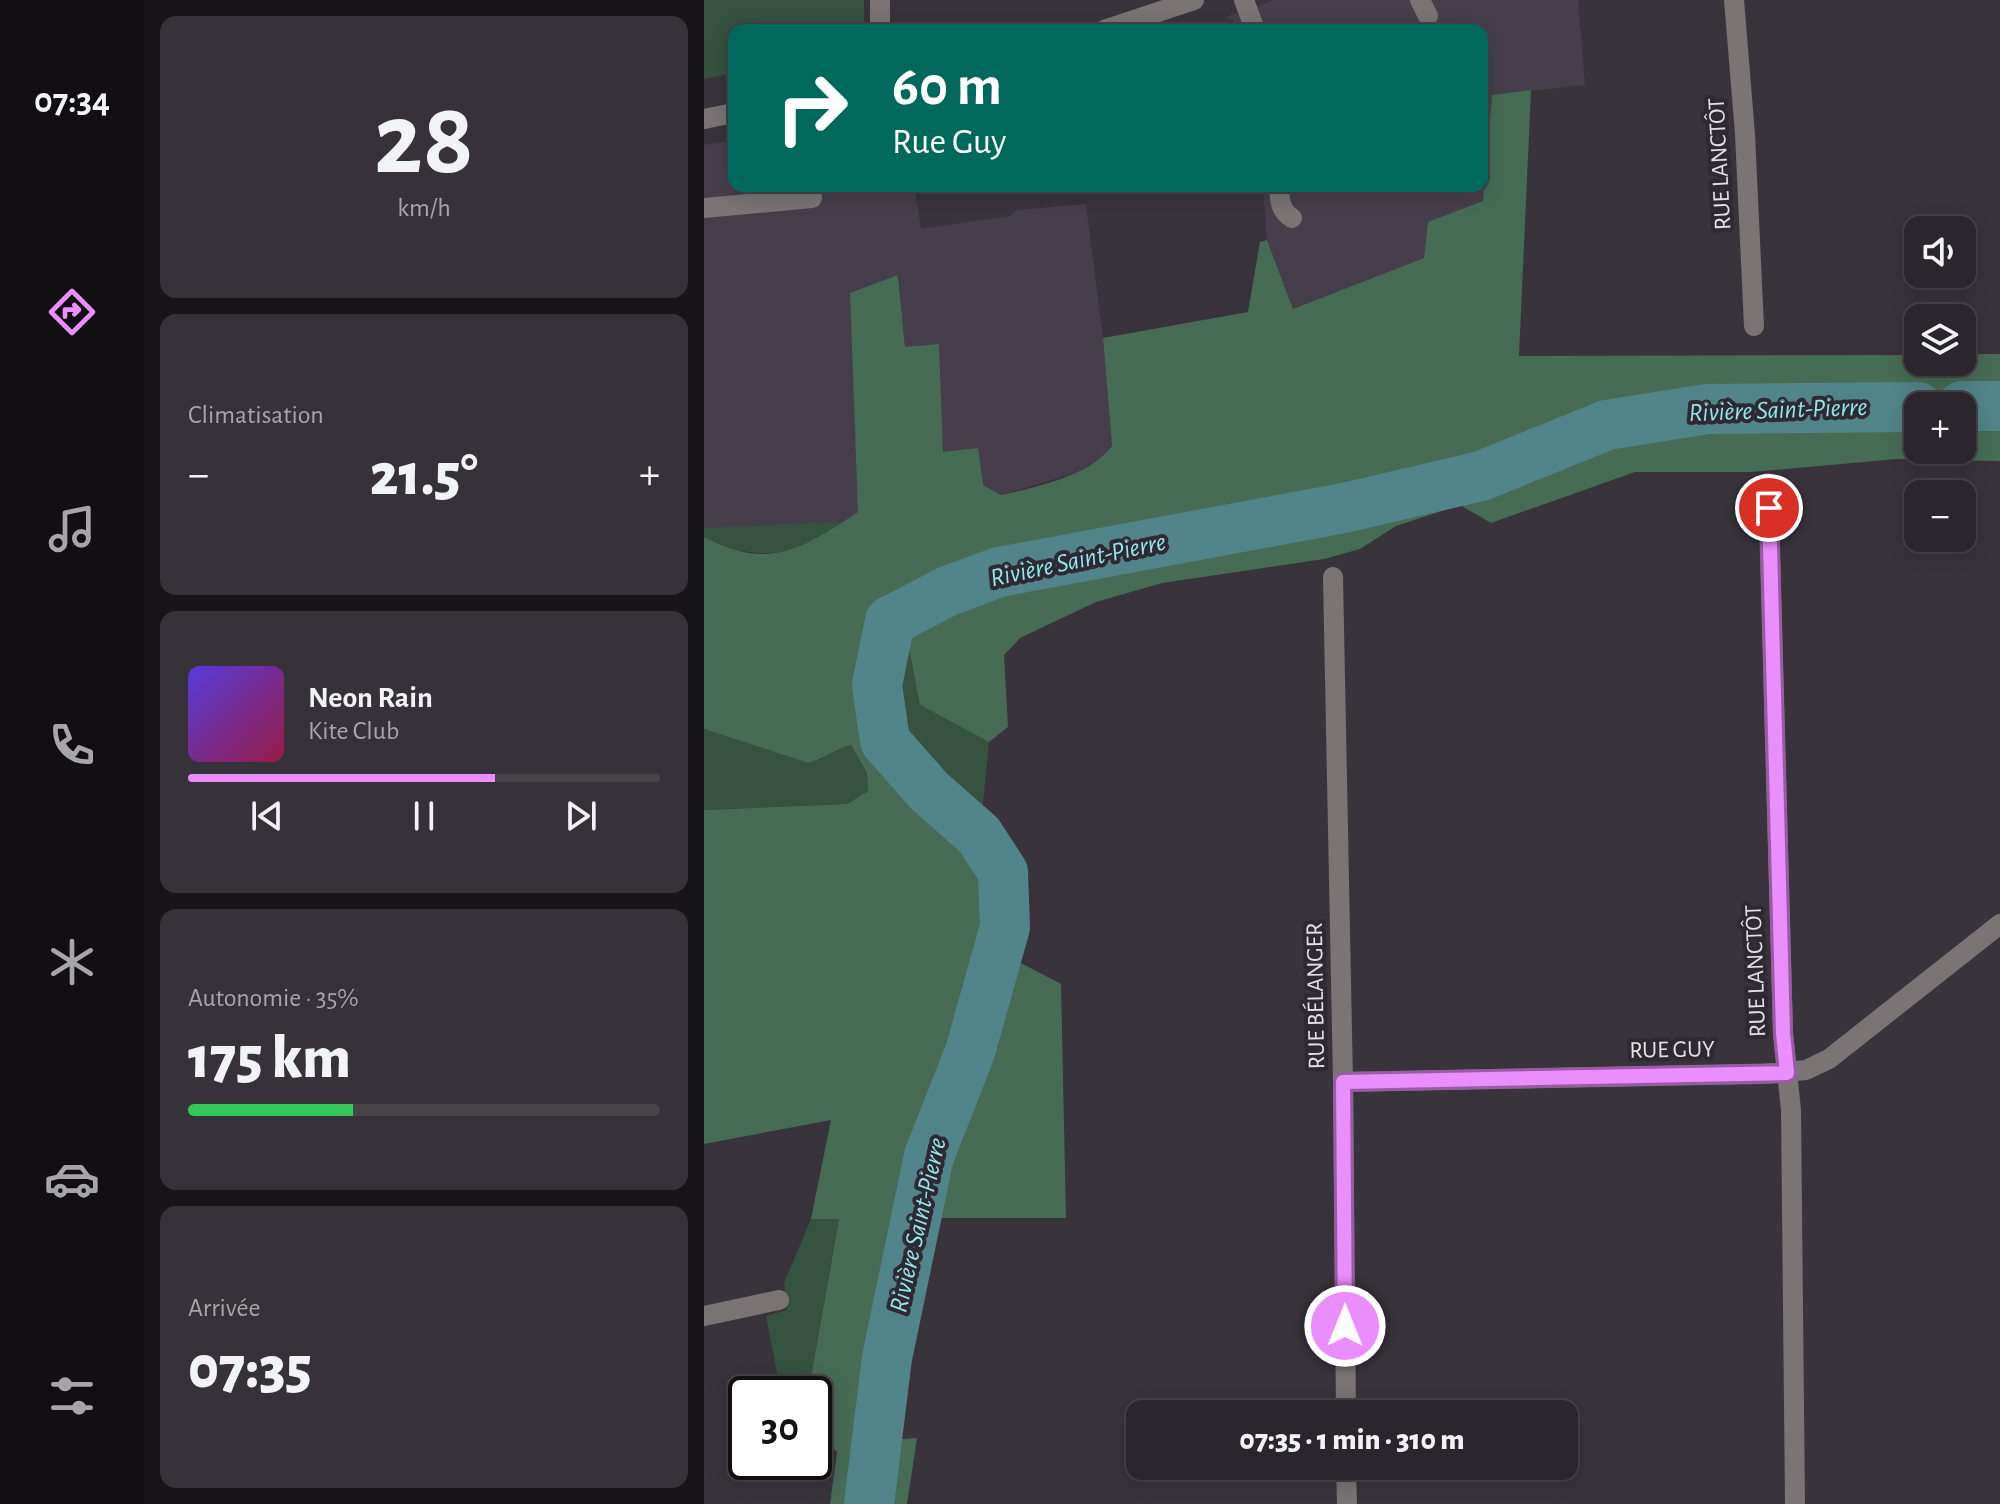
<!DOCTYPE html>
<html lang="fr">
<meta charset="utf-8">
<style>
:root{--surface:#2b262d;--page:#373239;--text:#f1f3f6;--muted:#a6a5aa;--line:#474349;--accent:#ea8dfd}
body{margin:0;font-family:"Alegreya Sans",sans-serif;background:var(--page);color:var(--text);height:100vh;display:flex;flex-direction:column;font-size:30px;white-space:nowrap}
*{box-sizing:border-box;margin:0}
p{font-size:26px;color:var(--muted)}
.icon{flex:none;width:44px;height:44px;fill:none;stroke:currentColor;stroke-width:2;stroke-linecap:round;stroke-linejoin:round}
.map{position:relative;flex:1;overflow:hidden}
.panel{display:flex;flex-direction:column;gap:16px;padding:16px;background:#181519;width:560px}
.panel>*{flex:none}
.guide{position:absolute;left:24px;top:24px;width:760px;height:168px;border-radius:16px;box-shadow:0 4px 20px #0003,0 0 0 2px var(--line);background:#00695c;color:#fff;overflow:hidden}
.buttons{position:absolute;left:1200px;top:216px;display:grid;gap:16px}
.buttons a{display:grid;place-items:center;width:72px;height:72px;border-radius:16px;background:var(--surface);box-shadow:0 4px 20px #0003,0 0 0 2px var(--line);font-size:40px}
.speed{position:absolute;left:24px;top:1376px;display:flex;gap:16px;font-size:40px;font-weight:700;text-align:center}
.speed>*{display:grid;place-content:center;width:104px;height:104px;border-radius:50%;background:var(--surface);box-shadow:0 4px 20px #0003,0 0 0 2px var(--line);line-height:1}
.speed .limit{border:4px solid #111;border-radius:12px;background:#fff;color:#111}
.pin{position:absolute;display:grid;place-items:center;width:68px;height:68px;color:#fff;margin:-34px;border:4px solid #fff;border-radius:50%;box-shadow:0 2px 8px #0007}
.me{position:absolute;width:88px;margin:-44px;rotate:0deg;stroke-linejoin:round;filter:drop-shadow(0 0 6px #0008)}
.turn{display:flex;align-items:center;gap:28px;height:168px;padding:0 32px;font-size:36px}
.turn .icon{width:104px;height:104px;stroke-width:2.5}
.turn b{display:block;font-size:56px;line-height:68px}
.big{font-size:60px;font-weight:800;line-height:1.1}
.panel .widget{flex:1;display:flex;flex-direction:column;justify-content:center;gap:12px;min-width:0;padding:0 28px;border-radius:16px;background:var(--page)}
.panel .dial{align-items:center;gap:0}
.dial b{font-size:104px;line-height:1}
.song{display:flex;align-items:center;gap:24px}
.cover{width:96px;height:96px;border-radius:12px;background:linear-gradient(135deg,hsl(250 70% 55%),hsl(340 70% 35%))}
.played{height:8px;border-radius:4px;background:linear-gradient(90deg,var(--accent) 65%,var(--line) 65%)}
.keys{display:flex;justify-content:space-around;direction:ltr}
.heat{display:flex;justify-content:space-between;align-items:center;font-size:44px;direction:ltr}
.charge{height:12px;border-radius:6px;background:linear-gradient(90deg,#34c759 35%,var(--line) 0)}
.trip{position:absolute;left:422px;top:1400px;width:452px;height:80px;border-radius:16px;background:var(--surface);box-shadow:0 4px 20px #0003,0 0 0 2px var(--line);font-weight:800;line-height:80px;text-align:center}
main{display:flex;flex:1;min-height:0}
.tab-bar{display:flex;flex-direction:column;width:144px;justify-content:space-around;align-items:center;background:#110f12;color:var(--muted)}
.tab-bar .icon{width:56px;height:56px}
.tab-bar .selected{color:var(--accent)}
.tab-bar b{font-size:36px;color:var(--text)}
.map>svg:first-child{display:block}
.built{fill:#473e4b}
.green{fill:#365241}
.forest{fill:#476c56;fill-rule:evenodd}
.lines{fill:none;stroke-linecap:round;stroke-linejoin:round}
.river{stroke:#528589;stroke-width:50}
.minor{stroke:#7a7475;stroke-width:20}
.route-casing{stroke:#985ca4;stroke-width:20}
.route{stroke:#ea8dfd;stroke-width:14}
.labels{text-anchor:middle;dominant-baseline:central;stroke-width:8;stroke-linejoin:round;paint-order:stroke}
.street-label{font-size:24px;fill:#e3e0e5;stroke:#2f2931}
.water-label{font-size:26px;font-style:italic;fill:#90e8ee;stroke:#2f2931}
</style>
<main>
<nav class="tab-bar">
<b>07:34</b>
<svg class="icon selected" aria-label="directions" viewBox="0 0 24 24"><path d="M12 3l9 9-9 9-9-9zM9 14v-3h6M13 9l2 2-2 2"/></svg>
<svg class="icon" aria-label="music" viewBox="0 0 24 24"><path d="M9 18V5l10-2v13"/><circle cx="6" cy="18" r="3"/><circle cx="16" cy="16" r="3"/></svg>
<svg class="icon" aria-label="phone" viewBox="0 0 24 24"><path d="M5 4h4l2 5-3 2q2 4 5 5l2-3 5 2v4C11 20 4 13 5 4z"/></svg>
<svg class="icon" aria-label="climate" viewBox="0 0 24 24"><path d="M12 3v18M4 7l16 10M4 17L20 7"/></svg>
<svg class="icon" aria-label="car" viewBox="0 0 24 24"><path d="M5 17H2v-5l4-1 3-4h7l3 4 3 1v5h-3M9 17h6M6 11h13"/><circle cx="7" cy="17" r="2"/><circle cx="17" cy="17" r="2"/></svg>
<svg class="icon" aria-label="filters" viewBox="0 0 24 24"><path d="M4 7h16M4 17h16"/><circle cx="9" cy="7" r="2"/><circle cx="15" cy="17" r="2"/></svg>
</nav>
<section class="panel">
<div class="widget dial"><b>28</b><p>km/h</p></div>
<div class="widget"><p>Climatisation</p>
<div class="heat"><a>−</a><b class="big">21.5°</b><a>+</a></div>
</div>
<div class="widget">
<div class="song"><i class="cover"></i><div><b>Neon Rain</b><p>Kite Club</p></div></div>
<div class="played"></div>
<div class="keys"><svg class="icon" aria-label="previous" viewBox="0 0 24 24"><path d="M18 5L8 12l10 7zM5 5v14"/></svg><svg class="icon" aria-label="pause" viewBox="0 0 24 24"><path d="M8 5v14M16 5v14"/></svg><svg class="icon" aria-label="next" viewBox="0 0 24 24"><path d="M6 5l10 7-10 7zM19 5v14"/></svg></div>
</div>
<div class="widget"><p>Autonomie · 35%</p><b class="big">175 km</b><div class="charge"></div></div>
<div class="widget"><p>Arrivée</p><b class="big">07:35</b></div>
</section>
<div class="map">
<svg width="1296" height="1504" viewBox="0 0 1296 1504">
<rect width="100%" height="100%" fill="#39333c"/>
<g class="built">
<path d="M571 0H874L881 85 788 95 779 202 724 222 721 258 589 309 563 240 559 186H778V30H537L533 23 521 17Z"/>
<path d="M30 140V186H210L217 229 306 216 312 210 382 204 399 338 408 446 401 457 374 472 298 495 279 485 239 452 235 345 201 348 195 276 146 294 155 512 103 545 0 537V145Z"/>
</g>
<g class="green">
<path d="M0 0H160V29L30 30V73L0 79Z"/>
<path d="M139 522C128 529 115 540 102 545 67 559 33 554 0 537V528Z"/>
<path d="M202 634 216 705 285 742 278 814C260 801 240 788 225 772 186 734 169 681 202 634Z"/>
<path d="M0 729 104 763C120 759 131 749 147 745L163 773 164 791 143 804 0 810Z"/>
<path d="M135 1218 104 1394H77L62 1316 83 1310 80 1283 107 1219Z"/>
</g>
<g class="forest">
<path d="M827 90 815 356 1214 355V362H1258V354H1296V461L1193 459 1048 472H931L787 523 756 505 692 526 656 549 620 559 458 583 392 602 316 638 300 655 304 727 285 742 216 705 202 634 191 607 174 625 162 671 160 725 163 744 256 846 277 877 284 905 261 977 265 990 255 1021V1047L224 1114 200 1222 156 1504H126L133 1452 110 1430V1394H104L135 1219H107L127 1120 0 1144V810L143 804 164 791 163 773 147 745C131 749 120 759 104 763L0 729V537C66 571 98 549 154 512L146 293 194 275 201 347 235 344 239 452 274 448 279 485 297 495C330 488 388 475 408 446L399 338 544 312 556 242 563 240 589 309 720 258 724 222 779 201 788 95ZM1214 406H1258V450H1214Z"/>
<path d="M311 960 357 984 362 1218H228L238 1168 251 1124 289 1037Z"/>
<path d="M213 1438 203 1504H176L183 1440Z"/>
</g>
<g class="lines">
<g class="river">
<path d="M1258 406H1296"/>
<path d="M165 1504 183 1358 225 1156 266 1052 301 927 299 872 275 835 225 791 181 741 173 685 186 621 244 591 295 572 640 508 777 476 903 425 1003 409 1214 407"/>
</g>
<g class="minor">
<path d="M540 0 551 30"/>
<path d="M716 0 724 16"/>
<path d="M1030 0 1041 134 1050 326"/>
<path d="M176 30V0"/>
<path d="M400 30 490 0"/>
<path d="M0 119 30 113"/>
<path d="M575 186C576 199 575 210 588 218"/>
<path d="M0 208 108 198 107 186"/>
<path d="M1064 483 1079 1033 1087 1110 1091 1504"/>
<path d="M629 577 639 1082 642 1414"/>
<path d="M639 1082 1059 1074 1102 1070 1125 1059 1296 924"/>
<path d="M0 1316 75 1300"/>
<path d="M642 1466 643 1504"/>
</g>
</g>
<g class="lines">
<defs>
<path id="route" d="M641 1326 639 1082 1083 1073 1079 1033 1065 508"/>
</defs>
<use href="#route" class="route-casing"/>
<use href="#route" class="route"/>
</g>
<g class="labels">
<g class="street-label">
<text transform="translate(1016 164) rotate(-93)">RUE LANCTÔT</text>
<text transform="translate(1052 971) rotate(-92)">RUE LANCTÔT</text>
<text transform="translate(612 996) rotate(-91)">RUE BÉLANGER</text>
<text transform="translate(968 1050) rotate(-1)">RUE GUY</text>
</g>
<g class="water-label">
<text transform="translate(1074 410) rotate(-2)">Rivière Saint-Pierre</text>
<text transform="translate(374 560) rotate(-12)">Rivière Saint-Pierre</text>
<text transform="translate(214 1225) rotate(-77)">Rivière Saint-Pierre</text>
</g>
</g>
</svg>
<div class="buttons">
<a><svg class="icon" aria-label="sound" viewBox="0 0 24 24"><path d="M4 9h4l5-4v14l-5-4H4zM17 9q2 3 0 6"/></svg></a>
<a><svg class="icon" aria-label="layers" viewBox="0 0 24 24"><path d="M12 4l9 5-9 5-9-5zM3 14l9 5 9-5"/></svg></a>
<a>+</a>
<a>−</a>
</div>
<div class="speed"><div class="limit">30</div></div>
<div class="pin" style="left:1065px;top:508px;background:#d93025"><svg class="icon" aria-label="arrive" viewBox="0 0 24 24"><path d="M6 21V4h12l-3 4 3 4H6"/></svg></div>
<svg class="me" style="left:641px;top:1326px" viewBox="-20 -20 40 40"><circle r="17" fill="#ea8dfd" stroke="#fff" stroke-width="3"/><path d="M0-11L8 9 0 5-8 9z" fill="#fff"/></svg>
<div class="trip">07:35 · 1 min · 310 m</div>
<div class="guide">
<div class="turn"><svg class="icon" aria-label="right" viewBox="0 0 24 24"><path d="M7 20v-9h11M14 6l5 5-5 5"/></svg><div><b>60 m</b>Rue Guy</div></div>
</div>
</div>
</main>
